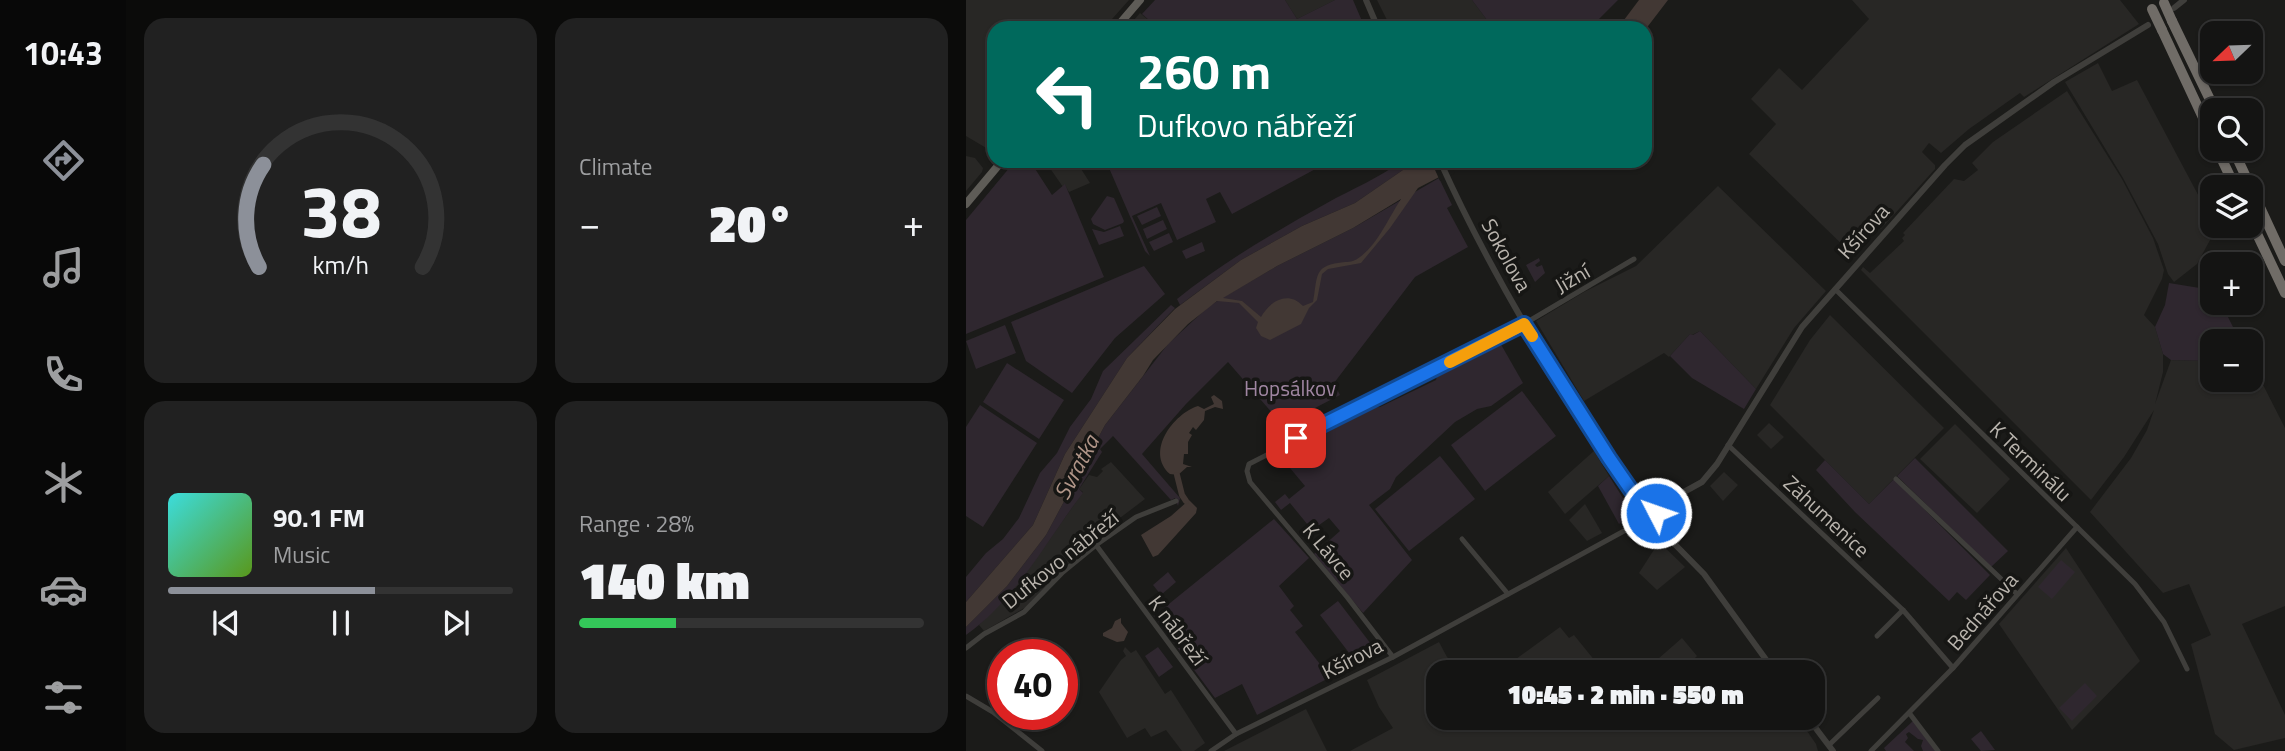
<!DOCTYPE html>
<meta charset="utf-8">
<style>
:root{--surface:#141413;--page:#212121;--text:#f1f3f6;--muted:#9d9ea0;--line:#333;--accent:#8c9099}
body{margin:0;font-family:"Titillium Web",sans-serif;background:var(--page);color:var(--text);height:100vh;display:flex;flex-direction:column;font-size:26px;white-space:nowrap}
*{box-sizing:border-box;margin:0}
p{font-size:23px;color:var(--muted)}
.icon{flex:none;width:38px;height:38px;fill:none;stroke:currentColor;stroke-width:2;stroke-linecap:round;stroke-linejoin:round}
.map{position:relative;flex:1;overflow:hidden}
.details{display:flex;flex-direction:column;gap:18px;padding:18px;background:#0b0b0a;width:840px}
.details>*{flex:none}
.top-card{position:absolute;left:21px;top:21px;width:665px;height:147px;border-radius:21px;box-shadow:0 2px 5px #0004,0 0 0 2px var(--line);background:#00695c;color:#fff;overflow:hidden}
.needle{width:46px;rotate:247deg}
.controls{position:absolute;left:1234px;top:21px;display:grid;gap:14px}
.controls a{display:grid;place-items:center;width:63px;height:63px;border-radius:14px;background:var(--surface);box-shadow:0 2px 5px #0004,0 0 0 2px var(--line);font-size:35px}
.speed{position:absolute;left:21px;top:639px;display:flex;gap:14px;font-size:35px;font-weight:700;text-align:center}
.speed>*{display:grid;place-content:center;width:91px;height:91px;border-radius:50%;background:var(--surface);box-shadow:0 2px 5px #0004,0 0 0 2px var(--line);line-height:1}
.speed .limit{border:10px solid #d22;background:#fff;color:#111}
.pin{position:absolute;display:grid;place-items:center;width:60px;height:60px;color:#fff;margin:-30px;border-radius:14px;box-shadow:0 4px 10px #0006}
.me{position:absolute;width:77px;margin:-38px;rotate:311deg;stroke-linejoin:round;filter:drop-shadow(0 0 5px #0008)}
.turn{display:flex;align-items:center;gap:24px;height:147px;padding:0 35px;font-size:32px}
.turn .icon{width:91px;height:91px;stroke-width:2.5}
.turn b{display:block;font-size:49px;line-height:60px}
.big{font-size:52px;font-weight:800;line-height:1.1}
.details .tile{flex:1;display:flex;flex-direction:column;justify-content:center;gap:10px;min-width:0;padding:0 24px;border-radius:21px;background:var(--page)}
.details .dial{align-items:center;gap:0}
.dial svg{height:182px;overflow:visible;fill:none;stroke:var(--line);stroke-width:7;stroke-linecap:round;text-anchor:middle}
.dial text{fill:var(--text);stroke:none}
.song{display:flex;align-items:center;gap:21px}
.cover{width:84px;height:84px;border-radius:10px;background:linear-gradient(135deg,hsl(180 70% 55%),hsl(90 70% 35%))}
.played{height:7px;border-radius:4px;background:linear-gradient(90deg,var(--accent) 60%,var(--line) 60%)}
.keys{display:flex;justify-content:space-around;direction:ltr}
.heat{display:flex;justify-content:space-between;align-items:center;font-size:38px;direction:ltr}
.charge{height:10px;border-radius:5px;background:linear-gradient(90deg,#34c759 28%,var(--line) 0)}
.details .tiles{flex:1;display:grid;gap:18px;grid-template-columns:repeat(2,1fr)}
.trip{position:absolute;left:460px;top:660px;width:399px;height:70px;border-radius:21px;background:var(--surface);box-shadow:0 2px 5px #0004,0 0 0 2px var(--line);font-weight:800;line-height:70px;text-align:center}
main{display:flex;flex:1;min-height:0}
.dock{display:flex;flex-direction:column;width:126px;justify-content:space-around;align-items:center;background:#080808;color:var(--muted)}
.dock .icon{width:49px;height:49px}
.dock .current{color:var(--accent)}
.dock b{font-size:32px;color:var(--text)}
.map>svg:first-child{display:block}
.built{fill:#282725}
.green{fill:#2f272f}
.water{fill:#423834;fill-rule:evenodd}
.pier{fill:#1b1b19}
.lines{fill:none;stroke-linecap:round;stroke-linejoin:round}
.canal{stroke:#423834;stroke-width:6}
.minor{stroke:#3f3e3b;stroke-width:5}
.tertiary{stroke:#3f3e3b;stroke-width:6}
.primary{stroke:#5e5c57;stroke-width:8}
.motorway{stroke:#706c67;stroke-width:10}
.motorway-bridge{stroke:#706c67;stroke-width:10}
.route-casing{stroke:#114b97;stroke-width:18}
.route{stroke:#1a73e8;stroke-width:12}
.slow{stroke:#f59e0b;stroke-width:12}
.labels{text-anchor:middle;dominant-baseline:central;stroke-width:7;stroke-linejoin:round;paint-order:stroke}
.street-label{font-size:21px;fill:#b9b4ad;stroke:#161614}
.park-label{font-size:21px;fill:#a086a2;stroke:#161614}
.water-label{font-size:23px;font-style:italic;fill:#b09588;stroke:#161614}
</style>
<main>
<nav class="dock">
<b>10:43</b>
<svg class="icon current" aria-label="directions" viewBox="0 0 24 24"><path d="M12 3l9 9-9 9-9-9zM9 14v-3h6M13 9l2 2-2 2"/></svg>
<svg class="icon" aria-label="music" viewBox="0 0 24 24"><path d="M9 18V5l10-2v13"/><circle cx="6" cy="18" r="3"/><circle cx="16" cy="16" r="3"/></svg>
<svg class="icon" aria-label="phone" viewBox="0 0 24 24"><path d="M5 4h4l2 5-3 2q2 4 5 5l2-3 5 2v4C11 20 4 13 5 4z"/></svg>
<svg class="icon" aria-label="climate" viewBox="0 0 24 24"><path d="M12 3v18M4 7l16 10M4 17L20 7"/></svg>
<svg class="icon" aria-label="car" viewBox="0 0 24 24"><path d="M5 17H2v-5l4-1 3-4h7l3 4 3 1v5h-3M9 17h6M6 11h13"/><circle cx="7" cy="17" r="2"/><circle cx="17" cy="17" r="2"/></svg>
<svg class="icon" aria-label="filters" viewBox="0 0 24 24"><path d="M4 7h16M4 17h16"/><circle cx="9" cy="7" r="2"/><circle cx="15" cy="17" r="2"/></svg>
</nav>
<section class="details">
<div class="tiles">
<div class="tile dial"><svg viewBox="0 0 100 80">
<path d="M14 69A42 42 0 1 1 86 69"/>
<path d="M14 69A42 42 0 0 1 16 24" stroke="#8c9099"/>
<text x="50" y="56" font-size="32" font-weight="700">38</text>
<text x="50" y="72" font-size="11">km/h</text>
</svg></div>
<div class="tile"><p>Climate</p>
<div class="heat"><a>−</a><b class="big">20°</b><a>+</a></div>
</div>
<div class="tile">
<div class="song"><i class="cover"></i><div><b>90.1 FM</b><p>Music</p></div></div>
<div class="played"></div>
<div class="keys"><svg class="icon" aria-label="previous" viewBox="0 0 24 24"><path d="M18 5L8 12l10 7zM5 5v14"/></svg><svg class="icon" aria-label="pause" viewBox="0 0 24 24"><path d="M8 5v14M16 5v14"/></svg><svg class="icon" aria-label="next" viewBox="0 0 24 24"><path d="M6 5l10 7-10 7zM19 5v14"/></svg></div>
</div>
<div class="tile"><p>Range · 28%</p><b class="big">140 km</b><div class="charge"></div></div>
</div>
</section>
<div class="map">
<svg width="1319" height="751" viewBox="0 0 1319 751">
<rect width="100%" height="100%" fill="#1b1b19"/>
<g class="built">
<path d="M0 0H163L138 28H28L27 152 0 136Z"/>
<path d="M319 0H369L331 19Z"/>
<path d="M411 0H506L527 28H425Z"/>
<path d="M886 0H1154L1173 24 1058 97 1054 93 1003 129 975 153 963 143 956 152 969 165V169L915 229 912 227 887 255 783 154 810 124 785 99 813 68 836 90 903 19Z"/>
<path d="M174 13 192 28H161Z"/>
<path d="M1132 63 1146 91 1171 80 1246 221V226L1250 229 1231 264 1208 282 1202 274 1192 244 1157 178 1099 82Z"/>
<path d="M1101 91 1156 179 1187 238 1198 270 1196 279 1178 315 1189 327 1197 354V372L1189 404 1205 360 1246 361V380H1284L1285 371H1290L1319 428V606L1276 624 1319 715V738L1268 750 1249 734 1225 644 1245 635 1223 584 1197 593 1124 512 1165 458 1181 430 1188 410 1158 457 1125 500 895 270 897 267 904 273 938 241 936 238 939 235 937 233 988 179 998 181 1012 170 1006 163 1027 142Z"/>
<path d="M0 156 9 158 17 168 16 172 0 191Z"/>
<path d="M79 161H110L124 183 103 192 99 185 97 187Z"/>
<path d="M752 186 860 291 828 328 790 389 734 331 726 335 724 334 703 357 698 353 618 401 570 321 618 292 670 266Z"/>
<path d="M864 315 978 428 903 504 804 405 844 340Z"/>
<path d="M803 423 818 437 805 449 791 435Z"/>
<path d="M989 424 1044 479 1011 513 954 459Z"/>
<path d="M628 451 643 476 599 514 582 492Z"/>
<path d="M145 462 179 499 146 524 143 521 122 537 123 543 60 607 18 631 13 625 41 597 62 570 117 492 113 489 123 475 131 477 137 471 135 469Z"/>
<path d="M758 472 772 485 757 501 744 486Z"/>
<path d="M619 504 636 533 621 541 603 520Z"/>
<path d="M693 542 719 567 691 590 673 573Z"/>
<path d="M1100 548 1174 661 1106 730 1033 624Z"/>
<path d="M594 627 603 638 608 635 638 672H532Z"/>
<path d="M716 638 731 656 727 660 733 669 736 667 741 672H670L684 666Z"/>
<path d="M473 642 481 657 497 672H472V718H832L850 744 852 751H384L427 728 413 707 401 680Z"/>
<path d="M159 647 165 653 170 650 199 694 205 690 239 743 228 751H216L200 730 185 737 179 728 161 738 133 692 155 660 160 656 157 651Z"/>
<path d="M340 709 361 751H258Z"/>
</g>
<g class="green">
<path d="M189 0H319L331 19 369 0H387L399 28H192L176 14Z"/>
<path d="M506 0H652L624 28H527Z"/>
<path d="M49 161H64L86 195 99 184 138 277 0 334V220Z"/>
<path d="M140 161H358L355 166 266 214 254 192 240 199 250 222 211 240 195 203 166 216 184 256 179 251Z"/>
<path d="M436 161H450L389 203 336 226 275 260 214 305 211 299C257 262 309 232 361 203 386 189 413 178 436 161Z"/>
<path d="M473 178 486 205 481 208 502 247 449 277 368 383 374 395 324 421 327 427 322 429 314 422 262 362 220 404 176 454 214 498 212 506 209 498 205 500 147 436 134 449 136 452 113 489 117 493C80 541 51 599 0 635V627L41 586 80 535 139 425 202 344 242 307 256 298 311 266 387 228Z"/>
<path d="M141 196 148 198 158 221 157 223 139 230 127 224 125 219Z"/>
<path d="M191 207 195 216 176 225 171 216Z"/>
<path d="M197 220 201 229 181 239 177 229Z"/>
<path d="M154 226 158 236 133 245 126 229 138 232Z"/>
<path d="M203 233 207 242 188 251 183 242Z"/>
<path d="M236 242 239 251 220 259 216 251Z"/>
<path d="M573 258 574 261 569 265 571 267 576 265 579 273 569 282 560 265Z"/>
<path d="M178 266 199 294 149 338 106 393 60 361 45 322Z"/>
<path d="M1203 283 1246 290V303H1255L1274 341H1246V361L1205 360 1197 354 1189 327 1199 305Z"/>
<path d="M205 305 209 308 161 358 99 454 67 525 0 602V577L20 553 37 539 53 518 74 473 91 453 104 427 125 399 137 371Z"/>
<path d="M39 325 50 353 10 369 0 341Z"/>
<path d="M734 331 790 389 778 409 726 378 704 356 724 334 727 335Z"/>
<path d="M533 341 557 383 525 406 511 409 489 422 430 477 424 489 403 505 446 560 397 613 348 554 374 531 363 518 346 530 324 503 315 510 309 502 319 494 323 499 339 486 314 456 313 451 399 408 414 407 470 380 472 372Z"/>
<path d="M41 363 98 400 73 439 17 402Z"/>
<path d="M556 391 590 436 519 491 485 445Z"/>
<path d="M14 405 71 443 17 527 0 516V427Z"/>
<path d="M474 456 509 499 443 551 409 509Z"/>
<path d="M949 458 1042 551 1025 567 931 476Z"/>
<path d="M859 460 903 504 928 479 1024 575 1000 600 991 592 983 601 889 512 850 470Z"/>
<path d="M643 476 662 506 661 517 653 524 632 486Z"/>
<path d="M308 519 343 558 313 586 328 606 324 610 337 626 329 632 357 668 354 671 359 680 291 715 276 684 249 698 188 616Z"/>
<path d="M1095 560 1109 572 1086 599 1072 587Z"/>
<path d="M202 572 210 582 195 595 187 585Z"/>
<path d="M372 601 405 644 387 658 354 615Z"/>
<path d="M192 647 207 667 193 677 179 656Z"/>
<path d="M1119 683 1131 696 1106 721 1093 708Z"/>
<path d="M947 721 970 751H957L955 746 957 740 952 739 943 732 940 734 942 738 939 742 948 751H920L918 748Z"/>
<path d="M1015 731 1029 750 1015 751 1005 739Z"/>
</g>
<g class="water">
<path d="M673 0H702L679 30V28H652Z"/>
<path d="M450 161H504L452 188 424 228 395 263 362 269 356 274 351 300 343 308 335 324 304 340 295 336 290 328 292 322 273 303 251 301 222 324 187 360 177 376 139 425 80 535 41 586 0 627V602L67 525 99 454 161 358 209 309 275 260 336 226 389 203ZM435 199C423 217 412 244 394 257 389 261 385 262 379 262 347 265 352 275 347 302L337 306C322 290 304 301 295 317L276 301 257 298 311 266 387 228Z"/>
<path d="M248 395 256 401 257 409 249 407 239 411 238 420 230 430 227 427 223 433 226 435 222 442V454H218L217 464 226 467H221L212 475 204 474C179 452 207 414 232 406L238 409 248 404 245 397Z"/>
<path d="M223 500 231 508 230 513 192 555 187 557 175 535 205 516Z"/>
<path d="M155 618V623L162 632 158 641 151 642 137 636V633L146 628 149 621Z"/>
</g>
<path class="pier" d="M465 161H483L489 173 474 181Z"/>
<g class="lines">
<path class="canal" d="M211 475 216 495 220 501"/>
<g class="minor">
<path d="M869 289 1169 584 1198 622 1221 669"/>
<path d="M762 445 937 610 987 668"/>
<path d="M930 479 1051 594"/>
<path d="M496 539 542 594"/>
<path d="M130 545 270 734"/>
<path d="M911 636 937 610"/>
<path d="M0 648 18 634 58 612 97 572 130 545 170 517 210 501"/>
<path d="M427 657 381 597 284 482 281 471 283 464 558 324 668 259"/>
<path d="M0 696 27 712 76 751"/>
<path d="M944 714 972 751"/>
<path d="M863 745 912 698"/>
<path d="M245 751 270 734 427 657 658 531 673 518"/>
<path d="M905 751 987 668 1111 527"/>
</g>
<g class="tertiary">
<path d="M400 0 412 28"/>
<path d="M1208 8 1218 0"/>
<path d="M474 161C528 281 599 396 674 504"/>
<path d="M674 504 670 510 671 515 677 521 685 520"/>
<path d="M689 508 736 482 751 464 836 327 979 165 999 145 1088 82 1182 25"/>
<path d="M685 520 738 574 809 672"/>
<path d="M842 718 867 751"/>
</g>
<g class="primary">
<path d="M150 28 174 0"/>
<path d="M0 204 36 161"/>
</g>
<g class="motorway">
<path d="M1206 21 1249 110"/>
<path d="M1196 30 1246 137"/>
<path d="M1251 149 1269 187"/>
<path d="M1267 149 1319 261"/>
<path d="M1284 219 1319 293"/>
</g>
<g class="motorway-bridge">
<path d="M1198 3 1206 21"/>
<path d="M1186 9 1196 30"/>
</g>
</g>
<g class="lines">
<defs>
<path id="route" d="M330 438 558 324 643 458 674 503H684L689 508 690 513"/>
</defs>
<use href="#route" class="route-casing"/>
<use href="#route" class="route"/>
<path class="slow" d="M484 362 558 324 566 336"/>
</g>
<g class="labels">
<g class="street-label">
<text transform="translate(897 231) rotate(-48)">Kšírova</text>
<text transform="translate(541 255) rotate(61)">Sokolova</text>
<text transform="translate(606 278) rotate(-30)">Jižní</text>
<text transform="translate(1065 461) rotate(44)">K Terminálu</text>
<text transform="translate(861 516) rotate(43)">Záhumenice</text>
<text transform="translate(363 551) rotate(50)">K Lávce</text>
<text transform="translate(94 559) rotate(-39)">Dufkovo nábřeží</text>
<text transform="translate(1016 611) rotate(-49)">Bednářova</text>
<text transform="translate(212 630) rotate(53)">K nábřeží</text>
<text transform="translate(386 658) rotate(-27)">Kšírova</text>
</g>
<g class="park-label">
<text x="324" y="388">Hopsálkov</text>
</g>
<g class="water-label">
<text transform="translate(110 467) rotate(-62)">Svratka</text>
</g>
</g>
</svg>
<div class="controls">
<a><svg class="needle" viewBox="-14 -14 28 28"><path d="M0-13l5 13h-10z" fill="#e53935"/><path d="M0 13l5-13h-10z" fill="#9d9ea0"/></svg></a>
<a><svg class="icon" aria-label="search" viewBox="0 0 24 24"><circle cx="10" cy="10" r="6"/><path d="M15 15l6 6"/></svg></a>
<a><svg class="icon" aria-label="layers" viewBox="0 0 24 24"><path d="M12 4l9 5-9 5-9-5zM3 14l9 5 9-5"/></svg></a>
<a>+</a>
<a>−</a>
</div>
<div class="speed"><div class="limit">40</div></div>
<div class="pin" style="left:330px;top:438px;background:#d93025"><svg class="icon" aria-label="arrive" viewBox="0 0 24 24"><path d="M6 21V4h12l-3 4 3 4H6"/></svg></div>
<svg class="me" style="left:690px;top:513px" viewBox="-20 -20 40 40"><circle r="17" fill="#1a73e8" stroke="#fff" stroke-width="3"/><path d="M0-11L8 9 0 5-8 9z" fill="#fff"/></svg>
<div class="trip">10:45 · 2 min · 550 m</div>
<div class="top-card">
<div class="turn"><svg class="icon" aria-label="left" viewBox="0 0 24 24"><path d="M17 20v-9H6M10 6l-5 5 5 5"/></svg><div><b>260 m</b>Dufkovo nábřeží</div></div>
</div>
</div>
</main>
